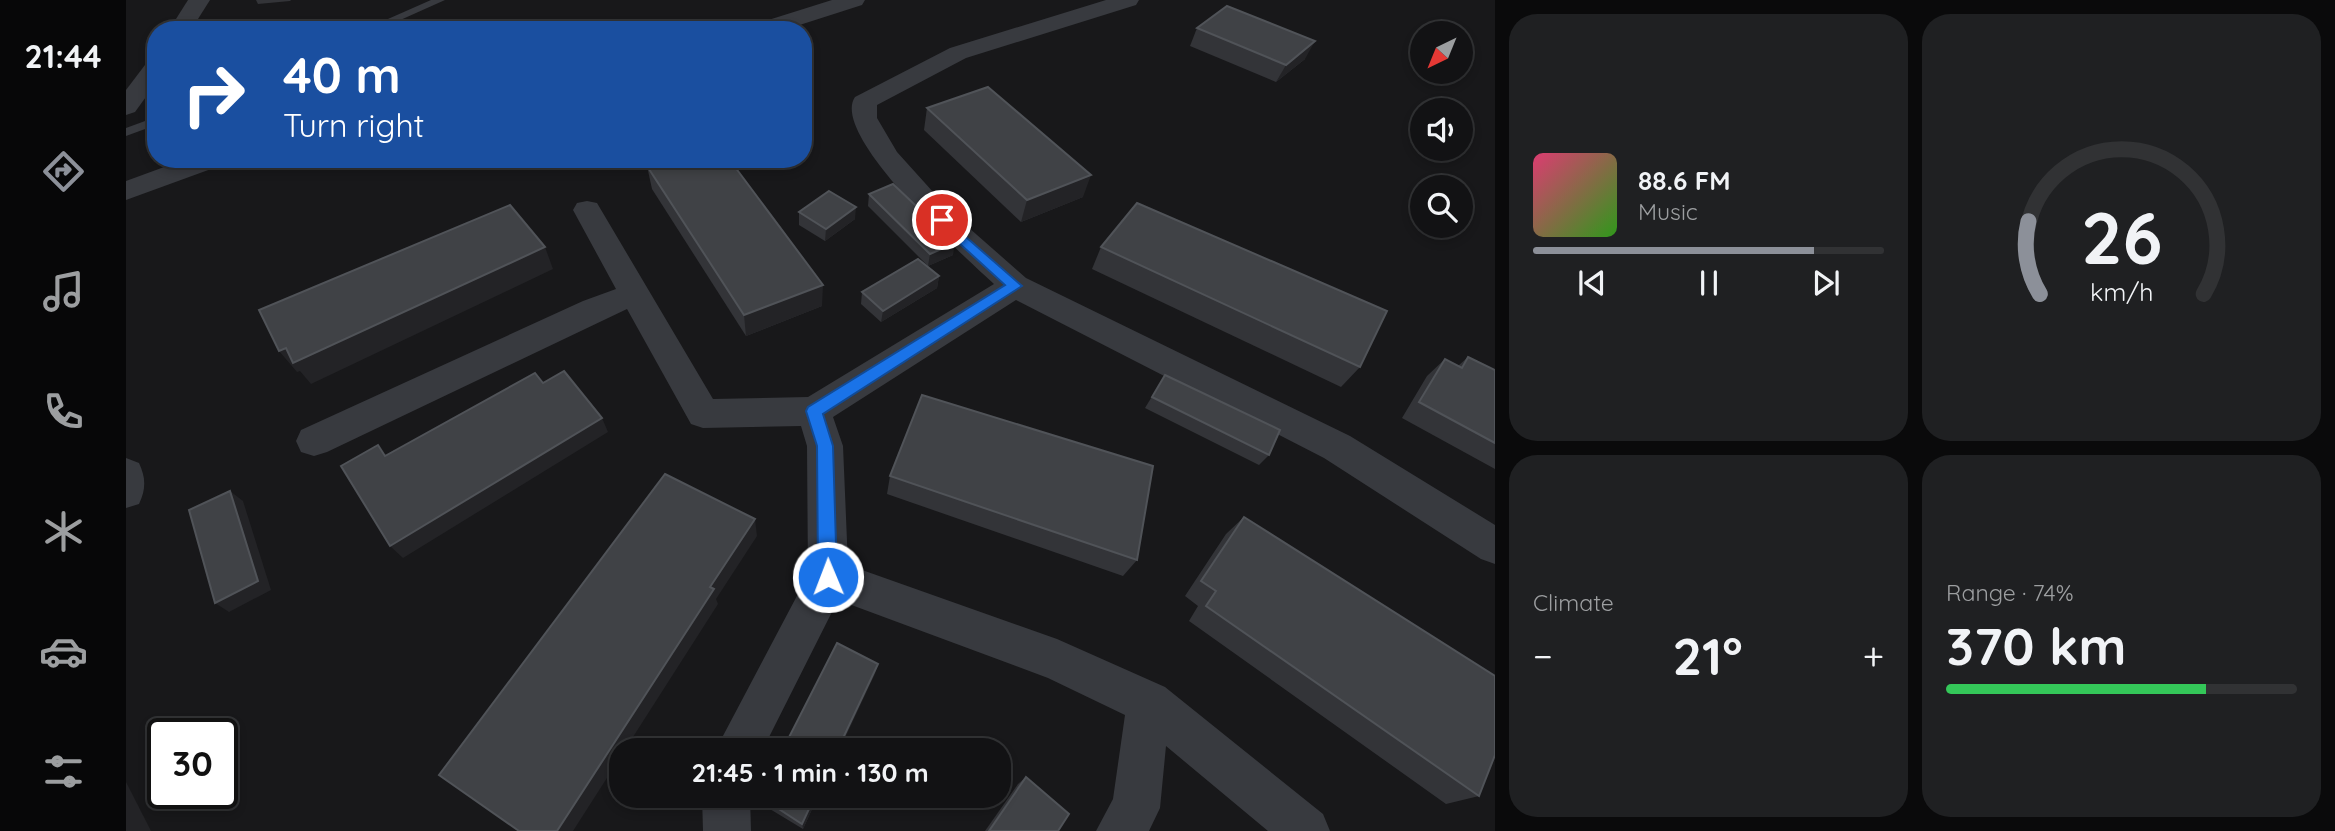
<!DOCTYPE html>
<meta charset="utf-8">
<style>
:root{--surface:#121214;--page:#1f2022;--text:#f1f3f6;--muted:#9c9ea0;--line:#313234;--accent:#8c9099}
body{margin:0;font-family:Quicksand,sans-serif;background:var(--page);color:var(--text);height:100vh;display:flex;flex-direction:column;font-size:26px;white-space:nowrap}
*{box-sizing:border-box;margin:0}
p{font-size:23px;color:var(--muted)}
.icon{flex:none;width:38px;height:38px;fill:none;stroke:currentColor;stroke-width:2;stroke-linecap:round;stroke-linejoin:round}
.map{position:relative;flex:1;overflow:hidden}
.side{display:flex;flex-direction:column;gap:14px;padding:14px;background:#0a0a0b;width:840px}
.side>*{flex:none}
.guide{position:absolute;left:21px;top:21px;width:665px;height:147px;border-radius:28px;box-shadow:0 4px 10px #0003,0 0 0 2px var(--line);background:#1a4fa0;color:#fff;overflow:hidden}
.needle{width:46px;rotate:223deg}
.controls{position:absolute;left:1284px;top:21px;display:grid;gap:14px}
.controls a{display:grid;place-items:center;width:63px;height:63px;border-radius:50%;background:var(--surface);box-shadow:0 4px 10px #0003,0 0 0 2px var(--line);font-size:35px}
.speed{position:absolute;left:21px;top:718px;display:flex;gap:14px;font-size:35px;font-weight:700;text-align:center}
.speed>*{display:grid;place-content:center;width:91px;height:91px;border-radius:50%;background:var(--surface);box-shadow:0 4px 10px #0003,0 0 0 2px var(--line);line-height:1}
.speed .limit{border:4px solid #111;border-radius:10px;background:#fff;color:#111}
.pin{position:absolute;display:grid;place-items:center;width:60px;height:60px;color:#fff;margin:-30px;border:4px solid #fff;border-radius:50%;box-shadow:0 2px 7px #0007}
.me{position:absolute;width:77px;margin:-38px;rotate:359deg;stroke-linejoin:round;filter:drop-shadow(0 0 5px #0008)}
.turn{display:flex;align-items:center;gap:24px;height:147px;padding:0 21px;font-size:32px}
.turn .icon{width:91px;height:91px;stroke-width:2.5}
.turn b{display:block;font-size:49px;line-height:60px}
.big{font-size:52px;font-weight:700;line-height:1.1}
.side .card{flex:1;display:flex;flex-direction:column;justify-content:center;gap:10px;min-width:0;padding:0 24px;border-radius:28px;background:var(--page)}
.side .dial{align-items:center;gap:0}
.dial svg{height:182px;overflow:visible;fill:none;stroke:var(--line);stroke-width:7;stroke-linecap:round;text-anchor:middle}
.dial text{fill:var(--text);stroke:none}
.song{display:flex;align-items:center;gap:21px}
.cover{width:84px;height:84px;border-radius:10px;background:linear-gradient(135deg,hsl(340 70% 55%),hsl(110 70% 35%))}
.played{height:7px;border-radius:4px;background:linear-gradient(90deg,var(--accent) 80%,var(--line) 80%)}
.keys{display:flex;justify-content:space-around;direction:ltr}
.heat{display:flex;justify-content:space-between;align-items:center;font-size:38px;direction:ltr}
.charge{height:10px;border-radius:5px;background:linear-gradient(90deg,#34c759 74%,var(--line) 0)}
.side .tiles{flex:1;display:grid;gap:14px;grid-template-columns:repeat(2,1fr)}
.trip{position:absolute;left:483px;top:738px;width:402px;height:70px;border-radius:28px;background:var(--surface);box-shadow:0 4px 10px #0003,0 0 0 2px var(--line);font-weight:700;line-height:70px;text-align:center}
main{display:flex;flex:1;min-height:0}
.dock{display:flex;flex-direction:column;width:126px;justify-content:space-around;align-items:center;background:#070708;color:var(--muted)}
.dock .icon{width:49px;height:49px}
.dock .current{color:var(--accent)}
.dock b{font-size:32px;color:var(--text)}
.map>svg:first-child{display:block}
.lines{fill:none;stroke-linecap:round;stroke-linejoin:round}
.lane{fill:#383a3f;fill-rule:evenodd}
.street{fill:#383a3f;fill-rule:evenodd}
.wall{fill:#333438}
.shaded-wall{fill:#232326}
.building{fill:#404246;stroke:#505358;stroke-width:2}
.route{fill:#1a73e8;stroke:#114b97;stroke-width:2}
</style>
<main>
<nav class="dock">
<b>21:44</b>
<svg class="icon current" aria-label="directions" viewBox="0 0 24 24"><path d="M12 3l9 9-9 9-9-9zM9 14v-3h6M13 9l2 2-2 2"/></svg>
<svg class="icon" aria-label="music" viewBox="0 0 24 24"><path d="M9 18V5l10-2v13"/><circle cx="6" cy="18" r="3"/><circle cx="16" cy="16" r="3"/></svg>
<svg class="icon" aria-label="phone" viewBox="0 0 24 24"><path d="M5 4h4l2 5-3 2q2 4 5 5l2-3 5 2v4C11 20 4 13 5 4z"/></svg>
<svg class="icon" aria-label="climate" viewBox="0 0 24 24"><path d="M12 3v18M4 7l16 10M4 17L20 7"/></svg>
<svg class="icon" aria-label="car" viewBox="0 0 24 24"><path d="M5 17H2v-5l4-1 3-4h7l3 4 3 1v5h-3M9 17h6M6 11h13"/><circle cx="7" cy="17" r="2"/><circle cx="17" cy="17" r="2"/></svg>
<svg class="icon" aria-label="filters" viewBox="0 0 24 24"><path d="M4 7h16M4 17h16"/><circle cx="9" cy="7" r="2"/><circle cx="15" cy="17" r="2"/></svg>
</nav>
<div class="map">
<svg width="1369" height="831" viewBox="0 0 1369 831">
<rect width="100%" height="100%" fill="#18181a"/>
<g class="lines">
<g class="lane">
<path d="M305 0H319L252 30H237Z"/>
<path d="M30 117V125L0 136V128Z"/>
</g>
<g class="street">
<path d="M62 0H84L65 30H43Z"/>
<path d="M706 0H739L736 5 658 30H623L626 25Z"/>
<path d="M980 0H1013L1010 5 840 58 751 105V118L771 152 826 213 900 278 1224 436 1369 525V564L1355 559 1198 458 890 300 707 417 717 446 722 565 931 639 1039 687 1197 814 1204 831H1142L1040 746 1034 808 1023 831H970L987 799 999 715 922 678 712 600 636 751H589L682 575 681 446 675 426 577 428 565 424 501 309 201 452 188 456 175 452 170 441 175 430 457 301 490 289 447 210 451 203 461 201 471 203 587 399 682 397 868 284C840 258 703 135 729 97L824 48Z"/>
<path d="M30 59V83L9 112 0 115V90L22 61Z"/>
<path d="M60 159H100L96 165 0 200V181Z"/>
<path d="M0 458 13 463C20 478 20 489 13 504L0 508Z"/>
<path d="M576 796H624L625 831H577Z"/>
</g>
</g>
<g class="wall">
<path d="M130 0H165L164 1 132 4Z"/>
<path d="M1071 28 1179 59 1150 82 1064 46Z"/>
<path d="M801 108 957 197 895 222 798 130Z"/>
<path d="M521 166 696 306 620 336 526 189Z"/>
<path d="M743 194 827 255 802 266 742 206Z"/>
<path d="M673 212 729 219 699 241 673 225Z"/>
<path d="M975 247 1234 367 1215 387 966 269Z"/>
<path d="M813 276 811 288 755 322 735 304 736 292Z"/>
<path d="M1342 357 1369 370V469L1276 418 1301 376 1319 359 1332 366Z"/>
<path d="M1039 375 1143 455 1133 465 1019 408Z"/>
<path d="M764 476 1011 560 997 576 761 494Z"/>
<path d="M1118 517 1353 796 1320 804 1063 621 1072 606 1059 596 1100 534Z"/>
<path d="M900 777 932 831H859L892 784Z"/>
<path d="M692 796 677 829 634 803 632 797Z"/>
</g>
<g class="shaded-wall">
<path d="M1189 41 1179 59 1150 82 1160 65Z"/>
<path d="M965 175 957 197 895 222 901 200Z"/>
<path d="M730 207 729 219 699 241 700 229Z"/>
<path d="M829 243 827 255 802 266 804 254Z"/>
<path d="M419 247 427 269 185 384 174 371 171 372 153 351Z"/>
<path d="M813 276 811 288 755 322 757 311Z"/>
<path d="M697 285 696 306 620 336 618 315Z"/>
<path d="M476 418 482 432 277 558 264 546Z"/>
<path d="M104 491 117 501 145 590 103 612 89 603Z"/>
<path d="M629 519 631 536 590 599 592 604 498 751H495V756L447 831H431L584 587Z"/>
<path d="M752 664 749 674 713 751H711Z"/>
<path d="M0 782 25 831H0Z"/>
<path d="M689 796H692L677 829 676 824Z"/>
</g>
<g class="building">
<path d="M1101 6 1189 41 1160 65 1071 28Z"/>
<path d="M862 87 965 175 901 200 801 108Z"/>
<path d="M543 159H603L697 285 618 315 521 166Z"/>
<path d="M767 184 829 243 804 254 743 194Z"/>
<path d="M703 191 730 207 700 229 673 212Z"/>
<path d="M1011 203 1261 311 1234 367 975 247Z"/>
<path d="M384 205 419 247 167 363 160 348 153 351 133 310Z"/>
<path d="M792 259 813 276 757 311 736 292Z"/>
<path d="M1342 357 1369 370V443L1293 402 1319 359 1336 368Z"/>
<path d="M438 371 476 418 264 546 215 466 252 445 259 456 409 373 417 383Z"/>
<path d="M1039 375 1154 430 1143 455 1026 397Z"/>
<path d="M796 395 1027 466 1011 560 764 476Z"/>
<path d="M539 474 629 519 584 587 588 589 431 831H393L313 775Z"/>
<path d="M104 491 132 581 89 603 63 510Z"/>
<path d="M1118 517 1369 676V755L1353 796 1080 606 1090 591 1075 581Z"/>
<path d="M711 643 752 664 711 751H656Z"/>
<path d="M900 777 943 814 932 831H863Z"/>
<path d="M633 796H689L676 824Z"/>
</g>
<path class="route" d="M816 216 896 286 697 414 707 446 711 577 708 583 702 586 695 583 692 577 691 446 680 411 682 407 879 285 811 223V217Z"/>
</svg>
<div class="controls">
<a><svg class="needle" viewBox="-14 -14 28 28"><path d="M0-13l5 13h-10z" fill="#e53935"/><path d="M0 13l5-13h-10z" fill="#9c9ea0"/></svg></a>
<a><svg class="icon" aria-label="sound" viewBox="0 0 24 24"><path d="M4 9h4l5-4v14l-5-4H4zM17 9q2 3 0 6"/></svg></a>
<a><svg class="icon" aria-label="search" viewBox="0 0 24 24"><circle cx="10" cy="10" r="6"/><path d="M15 15l6 6"/></svg></a>
</div>
<div class="speed"><div class="limit">30</div></div>
<div class="pin" style="left:816px;top:220px;background:#d93025"><svg class="icon" aria-label="arrive" viewBox="0 0 24 24"><path d="M6 21V4h12l-3 4 3 4H6"/></svg></div>
<svg class="me" style="left:702px;top:577px" viewBox="-20 -20 40 40"><circle r="17" fill="#1a73e8" stroke="#fff" stroke-width="3"/><path d="M0-11L8 9 0 5-8 9z" fill="#fff"/></svg>
<div class="trip">21:45 · 1 min · 130 m</div>
<div class="guide">
<div class="turn"><svg class="icon" aria-label="right" viewBox="0 0 24 24"><path d="M7 20v-9h11M14 6l5 5-5 5"/></svg><div><b>40 m</b>Turn right</div></div>
</div>
</div>
<section class="side">
<div class="tiles">
<div class="card">
<div class="song"><i class="cover"></i><div><b>88.6 FM</b><p>Music</p></div></div>
<div class="played"></div>
<div class="keys"><svg class="icon" aria-label="previous" viewBox="0 0 24 24"><path d="M18 5L8 12l10 7zM5 5v14"/></svg><svg class="icon" aria-label="pause" viewBox="0 0 24 24"><path d="M8 5v14M16 5v14"/></svg><svg class="icon" aria-label="next" viewBox="0 0 24 24"><path d="M6 5l10 7-10 7zM19 5v14"/></svg></div>
</div>
<div class="card dial"><svg viewBox="0 0 100 80">
<path d="M14 69A42 42 0 1 1 86 69"/>
<path d="M14 69A42 42 0 0 1 9 37" stroke="#8c9099"/>
<text x="50" y="56" font-size="32" font-weight="700">26</text>
<text x="50" y="72" font-size="11">km/h</text>
</svg></div>
<div class="card"><p>Climate</p>
<div class="heat"><a>−</a><b class="big">21°</b><a>+</a></div>
</div>
<div class="card"><p>Range · 74%</p><b class="big">370 km</b><div class="charge"></div></div>
</div>
</section>
</main>
